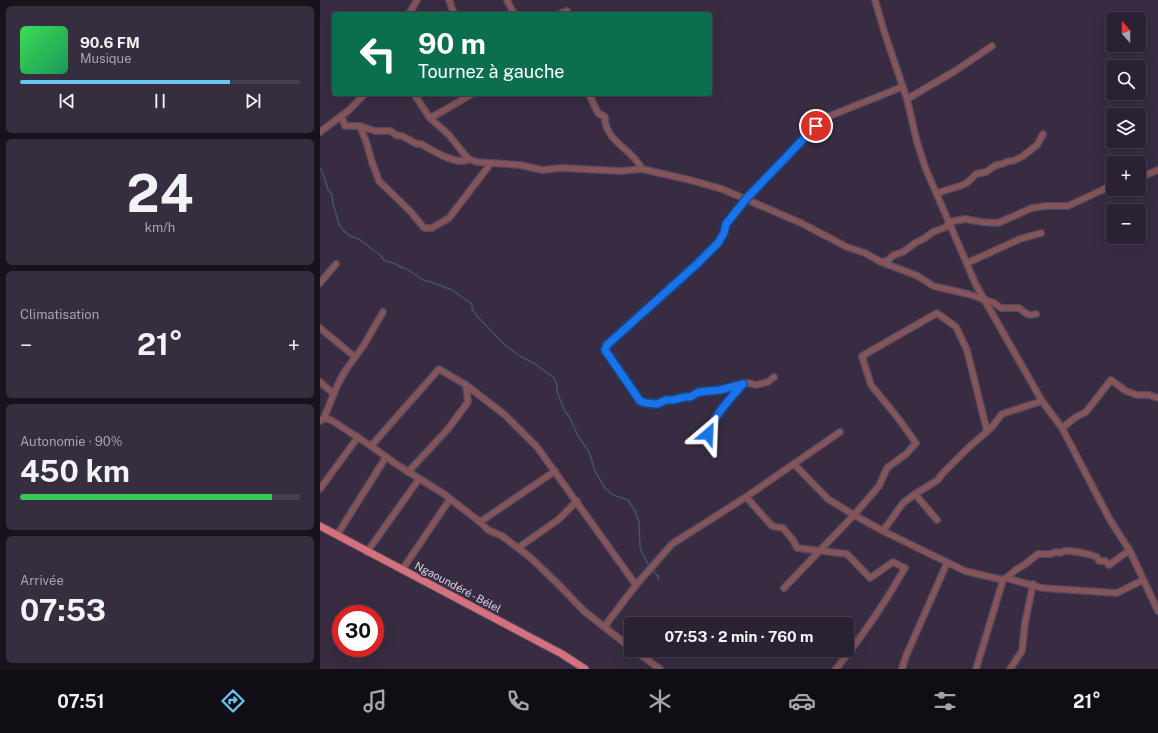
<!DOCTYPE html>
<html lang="fr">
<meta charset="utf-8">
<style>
:root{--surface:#2a2132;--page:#362e3e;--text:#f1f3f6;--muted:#a5a3ac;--line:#463e4d;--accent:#69c4f0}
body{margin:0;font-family:"Public Sans",sans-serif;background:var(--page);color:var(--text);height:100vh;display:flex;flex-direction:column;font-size:15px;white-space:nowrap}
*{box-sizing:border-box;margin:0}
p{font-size:13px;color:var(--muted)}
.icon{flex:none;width:22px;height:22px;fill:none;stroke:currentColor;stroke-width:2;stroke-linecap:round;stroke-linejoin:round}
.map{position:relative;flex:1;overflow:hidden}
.drawer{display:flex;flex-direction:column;gap:6px;padding:6px;background:#17121c;width:320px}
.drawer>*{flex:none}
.banner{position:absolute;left:12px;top:12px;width:380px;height:84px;border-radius:4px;box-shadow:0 4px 16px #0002,0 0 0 1px var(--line);background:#0b6e4f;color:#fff;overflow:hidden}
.needle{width:26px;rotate:340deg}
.fabs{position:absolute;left:786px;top:12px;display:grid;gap:8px}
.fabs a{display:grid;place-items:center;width:40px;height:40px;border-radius:4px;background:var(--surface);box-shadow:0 4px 16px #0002,0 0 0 1px var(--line);font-size:20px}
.speed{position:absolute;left:12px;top:605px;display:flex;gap:8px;font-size:20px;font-weight:700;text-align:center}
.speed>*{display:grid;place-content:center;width:52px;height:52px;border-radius:50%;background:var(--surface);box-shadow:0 4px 16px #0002,0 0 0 1px var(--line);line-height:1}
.speed .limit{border:6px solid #d22;background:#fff;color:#111}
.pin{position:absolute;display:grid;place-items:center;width:34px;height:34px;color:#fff;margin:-17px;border:2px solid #fff;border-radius:50%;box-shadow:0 1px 4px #0007}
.me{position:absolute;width:44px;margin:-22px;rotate:26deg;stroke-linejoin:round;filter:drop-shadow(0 0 3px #0008)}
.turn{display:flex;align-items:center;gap:14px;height:84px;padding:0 20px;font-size:18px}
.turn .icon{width:52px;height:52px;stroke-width:2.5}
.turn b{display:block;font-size:28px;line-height:34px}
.big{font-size:30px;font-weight:700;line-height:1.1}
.drawer .widget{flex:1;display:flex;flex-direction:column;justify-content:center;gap:6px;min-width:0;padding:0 14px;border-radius:6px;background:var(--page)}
.drawer .dial{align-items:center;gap:0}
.dial b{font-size:52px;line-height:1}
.song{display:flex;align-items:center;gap:12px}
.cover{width:48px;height:48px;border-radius:6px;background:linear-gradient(135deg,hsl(130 70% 55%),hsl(150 70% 35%))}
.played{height:4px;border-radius:2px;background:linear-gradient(90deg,var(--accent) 75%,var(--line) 75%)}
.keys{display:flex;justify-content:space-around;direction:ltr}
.heat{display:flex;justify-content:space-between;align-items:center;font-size:22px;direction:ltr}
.charge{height:6px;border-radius:3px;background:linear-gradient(90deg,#34c759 90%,var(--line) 0)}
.trip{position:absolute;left:304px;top:617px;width:230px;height:40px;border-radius:4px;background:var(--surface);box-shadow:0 4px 16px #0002,0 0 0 1px var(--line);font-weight:700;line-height:40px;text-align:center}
.tabs{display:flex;height:64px;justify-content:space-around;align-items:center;background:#110d14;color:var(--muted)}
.tabs .icon{width:28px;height:28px}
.tabs .selected{color:var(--accent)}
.tabs b{font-size:18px;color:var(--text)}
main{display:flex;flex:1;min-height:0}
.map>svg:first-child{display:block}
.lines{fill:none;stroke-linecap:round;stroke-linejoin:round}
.stream{stroke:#43516b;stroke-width:1.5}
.minor-casing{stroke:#564a5f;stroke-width:8}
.major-casing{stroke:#564a5f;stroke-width:9}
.minor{stroke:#845458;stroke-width:5.5}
.major{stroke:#d4717c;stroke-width:7}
.route-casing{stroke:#114b97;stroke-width:10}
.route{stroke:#1a73e8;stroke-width:7}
.labels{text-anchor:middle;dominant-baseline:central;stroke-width:4;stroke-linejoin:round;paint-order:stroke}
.street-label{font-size:11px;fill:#dcd5e3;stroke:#382c42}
</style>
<main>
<section class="drawer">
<div class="widget">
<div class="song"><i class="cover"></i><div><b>90.6 FM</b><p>Musique</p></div></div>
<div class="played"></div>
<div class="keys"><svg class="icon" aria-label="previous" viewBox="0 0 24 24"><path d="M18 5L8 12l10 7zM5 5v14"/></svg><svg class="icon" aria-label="pause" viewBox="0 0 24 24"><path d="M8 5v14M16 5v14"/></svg><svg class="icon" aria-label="next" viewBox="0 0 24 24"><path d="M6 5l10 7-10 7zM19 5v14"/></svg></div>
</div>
<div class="widget dial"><b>24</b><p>km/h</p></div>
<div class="widget"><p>Climatisation</p>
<div class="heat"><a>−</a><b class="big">21°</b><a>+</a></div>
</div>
<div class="widget"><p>Autonomie · 90%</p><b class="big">450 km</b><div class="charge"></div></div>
<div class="widget"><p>Arrivée</p><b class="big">07:53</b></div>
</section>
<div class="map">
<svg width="838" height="669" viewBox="0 0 838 669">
<rect width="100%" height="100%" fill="#382c42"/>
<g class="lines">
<g class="stream">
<path d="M0 168 5 179 8 190 12 195 13 204 19 224 23 230 30 236 39 239 60 255 65 261 74 263 82 268H85L103 280 111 282 132 290 152 304V309L157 316 185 345 200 356 215 364 234 378 237 385V392L244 409 250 418 258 436 269 452 275 471 285 488 293 495 308 500 315 511 319 522 320 547 323 555 329 566"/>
<path d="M332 569 339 578 338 580"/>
</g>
<defs>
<g id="minor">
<path d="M129 0 134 14"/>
<path d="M187 0 194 14"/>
<path d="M555 0 564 31 587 99 597 142 605 167 656 285 722 401 742 428 790 520 810 551 838 611"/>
<path d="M89 14 97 0"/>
<path d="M239 14 247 11"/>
<path d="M94 94 110 118 129 135 145 155 149 159 157 162 200 165 222 170 242 168 301 171 322 169 370 180 402 189 481 223 527 247 545 253 561 262 598 276 613 286 648 294 674 303 681 308H699C705 312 707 317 716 314"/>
<path d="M269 94 278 113 285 117C284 141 313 149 322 169"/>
<path d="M587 99 635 71 672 46"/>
<path d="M21 116 25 126H40L46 141 52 162 59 181 91 212 104 228H112L129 218 171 163"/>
<path d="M110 118C124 111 138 102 152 94"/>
<path d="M40 126 55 131H71L76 135 82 136 97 144H101C112 150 138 167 149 159"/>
<path d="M0 132 28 111 45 94"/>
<path d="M819 178 838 170"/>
<path d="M617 193 643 185 648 182 656 174 666 172 676 165 682 164 689 161H693L703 156 717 145 723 134"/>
<path d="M561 262 567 261 574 255 583 252 595 243 605 238 613 232 626 227 629 222 645 219 662 222 678 223 712 208 726 206H748L793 185"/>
<path d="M647 263 700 239 721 233"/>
<path d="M0 283 16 264"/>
<path d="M0 328 35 357"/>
<path d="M454 377 448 382 436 385 429 383 421 384 399 390 379 392 370 397H365L353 400H346L337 404 326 403 320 401 285 350 287 345 291 341 377 264 398 243 404 233 406 224 426 199 496 126 507 117 582 87"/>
<path d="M0 382 14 394"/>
<path d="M4 418 11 420 51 446 76 464 124 494 160 522 168 530 182 536 211 558 239 585 264 611 311 648"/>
<path d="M0 421 4 418 17 386 25 371 44 345 63 312"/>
<path d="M742 428 756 417 766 412 791 380 806 391 817 395H829L838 398"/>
<path d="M388 435C394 415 410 399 423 384"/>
<path d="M51 446 119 369 146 385 185 415 217 447 316 585"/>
<path d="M474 464 508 499 534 515 563 531 645 571 683 580 686 578 697 569 704 565 718 554H731L736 552 740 553 745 551H751L768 554 777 557 779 561H785L789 565 807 552 810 551"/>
<path d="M88 472 128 429 148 402 146 385"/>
<path d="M0 489 38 437"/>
<path d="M617 520 595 494 618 480 622 474 648 448 671 428 682 414 722 401"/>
<path d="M160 522 235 471"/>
<path d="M563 531 583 503 595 494"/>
<path d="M17 535 66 457"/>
<path d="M198 548 239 519 257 501"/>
<path d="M47 552 99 479"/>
<path d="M82 570 130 499"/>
<path d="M686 578 722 588 797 593 823 580"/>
<path d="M464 588 534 515 559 486 567 468 586 454 596 443 578 418 551 385 542 356 617 313 636 327 647 350 667 431"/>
<path d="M284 627 316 585 352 544 426 497"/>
<path d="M314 650 340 669"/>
<path d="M516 669C542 637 565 603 585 568L573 562 550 578 527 554 477 548 473 540 463 528 452 526 426 497 520 432"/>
<path d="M582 669 586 656 627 563"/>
<path d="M656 669 683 580"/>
<path d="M690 669 702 651 705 623 713 584"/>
</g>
<path id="major" d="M0 526 242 654 265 669"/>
</defs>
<use href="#minor" class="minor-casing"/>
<use href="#major" class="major-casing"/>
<use href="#minor" class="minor"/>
<use href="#major" class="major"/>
</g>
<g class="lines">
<defs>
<path id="route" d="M388 434C394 415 410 399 423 384L400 390 379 392 370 397H365L353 400H346L337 404 326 403 320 401 285 350 287 345 377 264 398 243 404 233 406 224 426 199 496 126"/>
</defs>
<use href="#route" class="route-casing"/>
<use href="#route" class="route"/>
</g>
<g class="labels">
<g class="street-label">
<text transform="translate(138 587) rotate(28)">Ngaoundéré - Bélel</text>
</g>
</g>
</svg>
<div class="fabs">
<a><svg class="needle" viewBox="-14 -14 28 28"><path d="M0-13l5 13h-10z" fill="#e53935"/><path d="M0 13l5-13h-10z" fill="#a5a3ac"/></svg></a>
<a><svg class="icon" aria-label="search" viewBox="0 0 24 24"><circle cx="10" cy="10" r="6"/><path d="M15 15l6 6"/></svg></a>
<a><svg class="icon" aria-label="layers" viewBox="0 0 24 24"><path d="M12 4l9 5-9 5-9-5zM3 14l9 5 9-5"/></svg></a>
<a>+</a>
<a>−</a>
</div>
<div class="speed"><div class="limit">30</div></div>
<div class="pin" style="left:496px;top:126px;background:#d93025"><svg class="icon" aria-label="arrive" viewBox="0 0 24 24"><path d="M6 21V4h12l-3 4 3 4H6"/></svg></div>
<svg class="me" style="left:388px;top:434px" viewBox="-20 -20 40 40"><path d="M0-17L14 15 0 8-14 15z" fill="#1a73e8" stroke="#fff" stroke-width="4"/></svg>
<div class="trip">07:53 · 2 min · 760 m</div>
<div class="banner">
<div class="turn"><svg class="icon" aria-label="left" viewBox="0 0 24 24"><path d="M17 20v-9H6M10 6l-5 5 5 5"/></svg><div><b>90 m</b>Tournez à gauche</div></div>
</div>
</div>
</main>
<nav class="tabs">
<b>07:51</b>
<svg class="icon selected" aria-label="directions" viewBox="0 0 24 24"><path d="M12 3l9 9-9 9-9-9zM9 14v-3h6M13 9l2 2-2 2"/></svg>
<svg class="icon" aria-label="music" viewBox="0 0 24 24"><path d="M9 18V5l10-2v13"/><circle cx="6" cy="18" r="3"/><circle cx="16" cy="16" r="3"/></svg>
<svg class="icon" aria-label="phone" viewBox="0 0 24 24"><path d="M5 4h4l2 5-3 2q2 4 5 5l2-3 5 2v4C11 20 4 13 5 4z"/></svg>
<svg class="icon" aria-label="climate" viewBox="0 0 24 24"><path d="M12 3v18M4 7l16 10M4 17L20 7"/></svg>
<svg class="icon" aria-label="car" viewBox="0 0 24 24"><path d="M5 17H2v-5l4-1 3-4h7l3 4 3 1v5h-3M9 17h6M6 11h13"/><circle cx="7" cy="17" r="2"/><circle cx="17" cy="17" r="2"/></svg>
<svg class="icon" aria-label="filters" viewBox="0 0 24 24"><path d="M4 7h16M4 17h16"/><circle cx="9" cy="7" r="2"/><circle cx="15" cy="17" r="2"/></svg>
<b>21°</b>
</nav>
